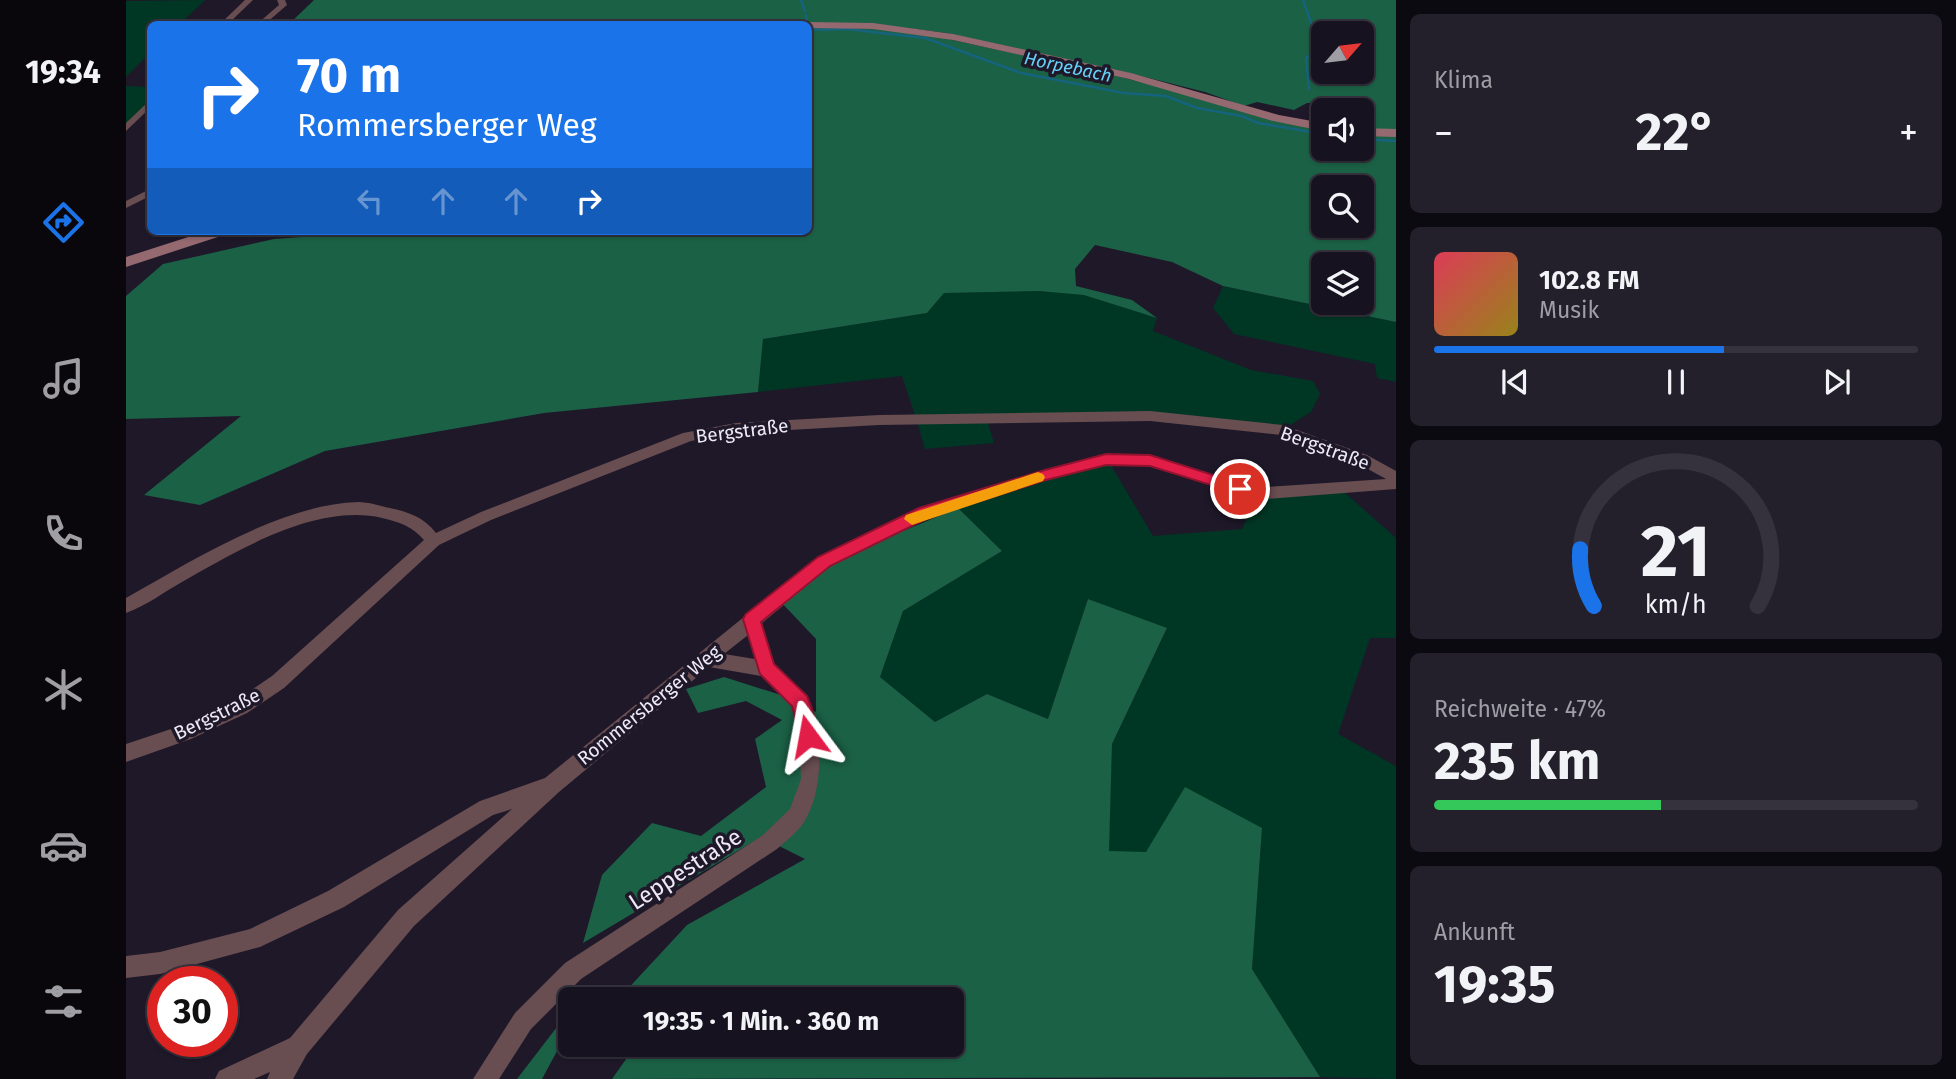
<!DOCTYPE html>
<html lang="de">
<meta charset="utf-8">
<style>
:root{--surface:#16121f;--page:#23202c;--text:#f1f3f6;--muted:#9e9ea4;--line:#35323d;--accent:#1a73e8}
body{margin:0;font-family:"Fira Sans",sans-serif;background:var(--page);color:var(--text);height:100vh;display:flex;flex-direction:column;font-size:26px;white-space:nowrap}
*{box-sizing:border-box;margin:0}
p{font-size:23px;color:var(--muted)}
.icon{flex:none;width:38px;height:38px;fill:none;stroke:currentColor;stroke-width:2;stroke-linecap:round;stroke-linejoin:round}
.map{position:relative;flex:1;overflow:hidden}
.panel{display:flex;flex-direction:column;gap:14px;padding:14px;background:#0c0a11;width:560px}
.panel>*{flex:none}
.top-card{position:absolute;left:21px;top:21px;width:665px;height:214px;border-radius:10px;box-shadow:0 2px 5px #0004,0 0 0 2px var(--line);background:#1a73e8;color:#fff;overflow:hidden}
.needle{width:46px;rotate:62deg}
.tools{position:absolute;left:1185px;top:21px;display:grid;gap:14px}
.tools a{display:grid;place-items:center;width:63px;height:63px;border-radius:10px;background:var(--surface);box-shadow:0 2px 5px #0004,0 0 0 2px var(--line);font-size:35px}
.speed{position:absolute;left:21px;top:966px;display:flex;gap:14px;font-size:35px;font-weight:700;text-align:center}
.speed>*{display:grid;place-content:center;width:91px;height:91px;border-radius:50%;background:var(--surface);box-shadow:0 2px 5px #0004,0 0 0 2px var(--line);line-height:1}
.speed .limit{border:10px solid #d22;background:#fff;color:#111}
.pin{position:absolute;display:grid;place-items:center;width:60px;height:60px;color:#fff;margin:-30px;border:4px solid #fff;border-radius:50%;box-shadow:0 2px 7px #0007}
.me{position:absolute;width:77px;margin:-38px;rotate:347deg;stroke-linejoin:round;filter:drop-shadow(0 0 5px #0008)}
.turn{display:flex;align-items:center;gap:24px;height:147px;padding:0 35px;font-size:32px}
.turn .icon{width:91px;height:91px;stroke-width:2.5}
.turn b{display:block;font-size:49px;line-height:60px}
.lanes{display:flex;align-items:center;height:66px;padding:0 35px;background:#0003;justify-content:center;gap:35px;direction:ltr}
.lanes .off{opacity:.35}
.big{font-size:52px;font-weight:700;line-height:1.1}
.panel .widget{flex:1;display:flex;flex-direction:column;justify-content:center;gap:10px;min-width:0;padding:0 24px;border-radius:10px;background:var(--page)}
.panel .dial{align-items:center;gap:0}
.dial svg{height:182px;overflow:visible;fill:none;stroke:var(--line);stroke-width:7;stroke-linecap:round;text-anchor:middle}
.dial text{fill:var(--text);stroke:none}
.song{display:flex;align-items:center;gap:21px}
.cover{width:84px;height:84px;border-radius:10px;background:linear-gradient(135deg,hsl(350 70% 55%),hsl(50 70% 35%))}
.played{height:7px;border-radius:4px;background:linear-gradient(90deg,var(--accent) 60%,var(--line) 60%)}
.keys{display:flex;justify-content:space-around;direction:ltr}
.heat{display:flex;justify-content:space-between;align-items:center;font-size:38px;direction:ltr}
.charge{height:10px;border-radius:5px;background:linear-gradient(90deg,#34c759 47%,var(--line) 0)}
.trip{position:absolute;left:432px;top:987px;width:406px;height:70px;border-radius:10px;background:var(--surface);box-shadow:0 2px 5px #0004,0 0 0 2px var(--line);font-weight:700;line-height:70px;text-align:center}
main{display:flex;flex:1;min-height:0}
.tabs{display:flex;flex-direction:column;width:126px;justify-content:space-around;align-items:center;background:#09070c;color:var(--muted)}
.tabs .icon{width:49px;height:49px}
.tabs .active{color:var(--accent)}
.tabs b{font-size:32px;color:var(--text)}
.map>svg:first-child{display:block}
.green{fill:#003724}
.forest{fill:#1b6146;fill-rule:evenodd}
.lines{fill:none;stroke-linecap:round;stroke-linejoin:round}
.stream{stroke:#15637d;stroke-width:2.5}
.street{fill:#684d51;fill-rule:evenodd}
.secondary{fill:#94696f;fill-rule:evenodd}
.route{fill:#e11d48;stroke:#92132f;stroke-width:2}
.slow{fill:#f59e0b}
.labels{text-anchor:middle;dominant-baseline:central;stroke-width:7;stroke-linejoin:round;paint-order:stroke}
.far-water-label{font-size:18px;font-style:italic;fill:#67d0f8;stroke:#1e1829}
.street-label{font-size:19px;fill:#ede9f5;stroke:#1e1829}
.near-street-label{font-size:23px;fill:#ede9f5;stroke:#1e1829}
</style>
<main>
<nav class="tabs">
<b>19:34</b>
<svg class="icon active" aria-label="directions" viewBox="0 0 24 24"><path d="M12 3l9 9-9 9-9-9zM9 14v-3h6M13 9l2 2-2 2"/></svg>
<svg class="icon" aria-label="music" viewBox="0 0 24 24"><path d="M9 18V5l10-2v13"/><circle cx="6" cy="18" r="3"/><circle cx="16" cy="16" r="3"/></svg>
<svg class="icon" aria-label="phone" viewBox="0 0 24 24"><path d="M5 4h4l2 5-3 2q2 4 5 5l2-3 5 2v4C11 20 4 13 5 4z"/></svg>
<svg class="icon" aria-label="climate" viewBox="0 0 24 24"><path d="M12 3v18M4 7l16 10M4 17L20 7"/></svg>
<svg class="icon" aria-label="car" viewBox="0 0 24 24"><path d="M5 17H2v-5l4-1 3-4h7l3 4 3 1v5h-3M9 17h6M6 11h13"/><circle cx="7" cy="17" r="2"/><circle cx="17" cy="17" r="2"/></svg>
<svg class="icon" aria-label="filters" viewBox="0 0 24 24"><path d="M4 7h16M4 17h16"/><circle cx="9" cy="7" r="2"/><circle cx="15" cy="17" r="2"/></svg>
</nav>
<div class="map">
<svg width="1270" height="1079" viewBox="0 0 1270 1079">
<rect width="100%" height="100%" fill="#1e1829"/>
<g class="green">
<path d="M79 0 54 24H24V53L0 77V1Z"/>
<path d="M0 86 24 87V102L0 125Z"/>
<path d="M1097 286 1270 322V382L1251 378 1249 364 1108 334 1087 308Z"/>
<path d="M913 291 957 294 1031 318 1027 331 1125 370 1187 381 1194 394 1185 412 1160 428 1025 415 790 418 776 376 632 392 637 339 801 313 818 293Z"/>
<path d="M861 420 868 443 799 449 791 422Z"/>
<path d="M983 462 1027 536 1116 529 1132 495 1218 492 1270 538V638H1244L1212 734 1270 766V1079L1194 1077 1126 969 1136 828 1020 852H982L986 744 1041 629 962 599 922 719 861 694 809 722 754 677 777 611 876 551 832 508 922 477Z"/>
</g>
<g class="forest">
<path d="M188 0H1270V130L1236 128V122H1245L1229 101 1181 103 1168 110 1131 102 1118 106 1079 92 1003 73 820 33 749 24 683 23 663 20 521 23V20L478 19 472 24H163ZM1197 33H1236V72H1197Z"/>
<path d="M683 27 756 29 804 35 983 74 1197 129V149H1236V134L1270 136V322L1097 286 1046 262 969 245 949 269 950 286 1006 300 1031 318 958 295 913 291 818 293 801 313 637 339 632 392 418 413 199 451 74 505 18 495 115 416 0 419V296L37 264 148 239 176 237 186 231H682ZM1197 187H1236V226H1197ZM1197 264H1236V303H1197Z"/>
<path d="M832 508 876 551 777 611 754 677 809 722 861 694 922 719 962 599 1041 628 986 744 983 851 1020 852 1059 787 1136 828 1126 969 1194 1077 486 1079 510 1045H826V999H499L497 994 561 925 679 859 635 837 457 943 476 875 526 823 575 836 640 787 629 739 656 720 620 701 572 713 560 689 598 677 655 695 690 712V639L653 600 701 563Z"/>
<path d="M444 1010V1027L416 1079H391Z"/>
</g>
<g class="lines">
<g class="stream">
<path d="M675 0 679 11"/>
<path d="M1177 0 1188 31V53L1180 58 1183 89"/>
<path d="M673 23 681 20 680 15"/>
<path d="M682 30 721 29 799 38 895 73 998 93 1040 96 1071 108 1116 116 1132 123 1197 134"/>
<path d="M1236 139 1270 141"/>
<path d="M124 236 137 231"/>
</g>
<g class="street">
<path d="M119 0H127L102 24H94Z"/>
<path d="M151 0H159L161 5 139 24H131L153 5Z"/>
<path d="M24 100V108L0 131V123Z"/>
<path d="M24 189V196L0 208V201Z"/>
<path d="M1024 411 1157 425 1241 455 1270 471V489L1141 499 1114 495 1024 465H980L920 480 803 517 704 567 636 623 648 665 681 695C697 730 699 789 678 822 672 832 660 841 651 849L455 979 405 1029 373 1079H347L389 1013 439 963 637 835 664 809 675 779 673 736 667 705 635 676 583 667 433 792 288 926 181 1054 167 1079H141L144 1072 128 1079H89L93 1071 164 1038 272 910 386 809 367 815 218 907 134 947 34 974 0 978V956L34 952 124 929 202 891 354 801 419 778 692 557 793 509 919 470 980 455H1024L1114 484 1141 487 1260 479 1231 463 1155 435 1024 421 753 425 610 433 565 441 365 520 313 545 158 688 121 713 65 739 0 762V744L54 726 109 701 146 676 298 540C286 526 273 522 256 518 191 503 112 550 56 582 38 592 20 606 0 613V598C65 561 156 504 232 502 243 502 254 506 264 508 282 512 298 517 310 533L355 512 557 433 610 423 753 415ZM622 635 629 659 598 654Z"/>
</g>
<g class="secondary">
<path d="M682 22 747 23 827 34 1005 73 1153 115 1197 123V131L1147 121 1003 79 827 40 747 29 682 28V24H677Z"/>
<path d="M1236 128 1270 129V137L1236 136Z"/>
<path d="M81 231H103L101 234 0 267V257Z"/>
</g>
</g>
<path class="route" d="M980 454 1024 455 1119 485 1121 489 1114 494 1024 466 980 465 920 480 804 517 704 566 635 622 648 664 681 696C686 707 694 730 689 742L682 744 676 742 666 706 634 674 617 619 620 614 692 557 793 508 919 470Z"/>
<path class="slow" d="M912 472 917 474 919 477 917 481 786 525 778 519 780 515Z"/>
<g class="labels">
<g class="far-water-label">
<text transform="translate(942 67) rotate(12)">Horpebach</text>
</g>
<g class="street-label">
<text transform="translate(616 431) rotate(-7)">Bergstraße</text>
<text transform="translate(1199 448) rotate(20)">Bergstraße</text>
<text transform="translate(523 705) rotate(-39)">Rommersberger Weg</text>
<text transform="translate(91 714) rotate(-26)">Bergstraße</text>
</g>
<g class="near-street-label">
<text transform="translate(559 869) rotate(-33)">Leppestraße</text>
</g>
</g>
</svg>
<div class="tools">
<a><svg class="needle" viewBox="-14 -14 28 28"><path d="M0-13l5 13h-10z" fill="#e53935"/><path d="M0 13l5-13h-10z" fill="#9e9ea4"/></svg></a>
<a><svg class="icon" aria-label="sound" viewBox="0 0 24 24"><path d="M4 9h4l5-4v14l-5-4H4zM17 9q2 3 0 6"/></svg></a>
<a><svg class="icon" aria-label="search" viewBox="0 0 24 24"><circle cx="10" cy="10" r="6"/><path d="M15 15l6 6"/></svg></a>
<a><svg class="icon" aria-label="layers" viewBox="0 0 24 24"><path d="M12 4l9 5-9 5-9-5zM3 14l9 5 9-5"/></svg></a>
</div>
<div class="speed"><div class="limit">30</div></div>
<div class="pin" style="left:1114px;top:489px;background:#d93025"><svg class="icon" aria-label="arrive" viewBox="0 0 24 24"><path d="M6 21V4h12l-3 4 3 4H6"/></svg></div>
<svg class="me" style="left:682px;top:736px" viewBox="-20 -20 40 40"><path d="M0-17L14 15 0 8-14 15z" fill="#e11d48" stroke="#fff" stroke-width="4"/></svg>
<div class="trip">19:35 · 1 Min. · 360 m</div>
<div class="top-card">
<div class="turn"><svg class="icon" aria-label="right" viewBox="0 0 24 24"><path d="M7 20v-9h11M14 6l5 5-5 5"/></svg><div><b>70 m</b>Rommersberger Weg</div></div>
<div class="lanes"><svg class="icon off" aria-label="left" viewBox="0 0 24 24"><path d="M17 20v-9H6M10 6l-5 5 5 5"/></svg><svg class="icon off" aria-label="ahead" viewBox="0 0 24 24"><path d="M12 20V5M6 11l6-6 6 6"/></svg><svg class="icon off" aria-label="ahead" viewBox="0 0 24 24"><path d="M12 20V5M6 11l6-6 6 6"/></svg><svg class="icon" aria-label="right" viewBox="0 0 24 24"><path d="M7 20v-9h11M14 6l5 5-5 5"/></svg></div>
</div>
</div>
<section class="panel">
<div class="widget"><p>Klima</p>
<div class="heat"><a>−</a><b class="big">22°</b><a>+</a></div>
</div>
<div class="widget">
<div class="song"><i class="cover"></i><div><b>102.8 FM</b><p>Musik</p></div></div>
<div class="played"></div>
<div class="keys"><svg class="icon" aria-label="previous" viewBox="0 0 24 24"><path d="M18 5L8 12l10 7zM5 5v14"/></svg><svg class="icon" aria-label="pause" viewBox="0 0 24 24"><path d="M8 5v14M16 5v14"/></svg><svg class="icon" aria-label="next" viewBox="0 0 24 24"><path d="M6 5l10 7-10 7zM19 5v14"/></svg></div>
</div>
<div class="widget dial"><svg viewBox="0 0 100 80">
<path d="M14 69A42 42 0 1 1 86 69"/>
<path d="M14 69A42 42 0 0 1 8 44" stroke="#1a73e8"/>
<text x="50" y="56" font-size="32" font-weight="700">21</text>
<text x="50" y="72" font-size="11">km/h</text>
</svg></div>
<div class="widget"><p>Reichweite · 47%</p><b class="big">235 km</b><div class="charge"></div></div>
<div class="widget"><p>Ankunft</p><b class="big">19:35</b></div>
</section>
</main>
